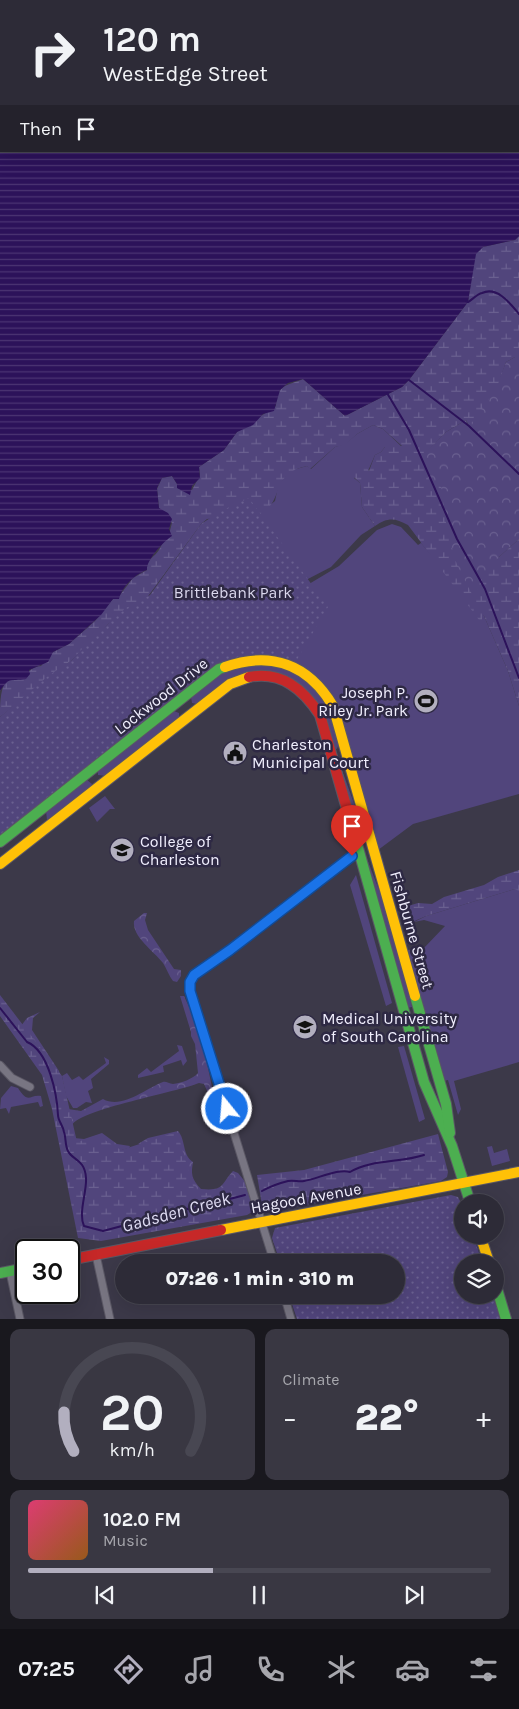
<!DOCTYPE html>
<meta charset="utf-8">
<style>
:root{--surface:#2d2b37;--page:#393742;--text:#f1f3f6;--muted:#a7a7ad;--line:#484752;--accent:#b2afbf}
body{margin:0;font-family:Karla,sans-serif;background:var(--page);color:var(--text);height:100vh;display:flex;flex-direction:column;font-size:19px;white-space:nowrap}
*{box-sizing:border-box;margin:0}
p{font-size:16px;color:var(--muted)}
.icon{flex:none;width:28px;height:28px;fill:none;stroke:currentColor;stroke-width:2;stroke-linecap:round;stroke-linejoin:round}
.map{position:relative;height:1319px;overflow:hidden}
.details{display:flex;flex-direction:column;gap:10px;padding:10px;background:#19181e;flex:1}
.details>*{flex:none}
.guide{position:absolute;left:0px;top:0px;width:520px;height:152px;box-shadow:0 5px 20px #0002,0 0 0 1px var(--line);background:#2d2b37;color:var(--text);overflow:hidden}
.fabs{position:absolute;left:454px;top:1194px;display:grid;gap:10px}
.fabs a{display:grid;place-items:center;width:50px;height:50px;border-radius:50%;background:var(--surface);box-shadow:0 5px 20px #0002,0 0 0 1px var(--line);font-size:25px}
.speed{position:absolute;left:15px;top:1239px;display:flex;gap:10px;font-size:25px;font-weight:700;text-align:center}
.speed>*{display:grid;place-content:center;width:65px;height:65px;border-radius:50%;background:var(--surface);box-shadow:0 5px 20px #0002,0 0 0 1px var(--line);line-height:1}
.speed .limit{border:2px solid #111;border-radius:8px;background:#fff;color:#111}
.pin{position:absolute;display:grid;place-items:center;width:42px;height:42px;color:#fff;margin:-51px -21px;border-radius:50% 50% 50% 0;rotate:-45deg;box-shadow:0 0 5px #0007}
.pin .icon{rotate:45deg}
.me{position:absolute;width:55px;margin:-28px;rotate:343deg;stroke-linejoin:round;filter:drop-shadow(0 0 4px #0008)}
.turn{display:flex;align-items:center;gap:18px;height:105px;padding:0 20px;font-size:22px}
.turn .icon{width:65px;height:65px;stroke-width:2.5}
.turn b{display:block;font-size:35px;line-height:42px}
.then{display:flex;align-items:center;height:48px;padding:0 20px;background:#0003;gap:10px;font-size:19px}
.big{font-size:38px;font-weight:800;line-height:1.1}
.details .card{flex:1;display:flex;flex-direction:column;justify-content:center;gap:8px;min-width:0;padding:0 18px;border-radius:10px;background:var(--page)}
.details .dial{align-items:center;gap:0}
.dial svg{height:130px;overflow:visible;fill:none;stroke:var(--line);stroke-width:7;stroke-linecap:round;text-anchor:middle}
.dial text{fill:var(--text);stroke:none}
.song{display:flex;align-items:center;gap:15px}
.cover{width:60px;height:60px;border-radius:8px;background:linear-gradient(135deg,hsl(340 70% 55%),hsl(30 70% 35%))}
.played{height:5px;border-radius:2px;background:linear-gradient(90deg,var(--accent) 40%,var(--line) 40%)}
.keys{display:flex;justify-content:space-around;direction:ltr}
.heat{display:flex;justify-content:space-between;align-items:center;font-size:28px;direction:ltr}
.details .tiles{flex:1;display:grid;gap:10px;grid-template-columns:1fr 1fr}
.card:last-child{grid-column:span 2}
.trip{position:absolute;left:115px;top:1254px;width:290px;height:50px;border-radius:25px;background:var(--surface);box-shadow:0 5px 20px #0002,0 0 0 1px var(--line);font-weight:800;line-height:50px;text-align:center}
.menu{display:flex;height:80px;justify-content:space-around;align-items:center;background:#121116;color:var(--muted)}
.menu .icon{width:35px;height:35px}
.menu .on{color:var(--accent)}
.menu b{font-size:22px;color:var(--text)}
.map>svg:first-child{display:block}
.green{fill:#51457c}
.forest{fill:url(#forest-crowns)}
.wetland{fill:url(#wetland-marsh)}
.park{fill:url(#park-dots)}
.water{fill:url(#water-rules);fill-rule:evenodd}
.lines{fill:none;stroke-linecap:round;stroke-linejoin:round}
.stream{stroke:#2c125a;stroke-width:2}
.street-casing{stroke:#5a5764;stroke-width:9}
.fast-casing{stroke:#5a5764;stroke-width:12}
.slow-casing{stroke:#5a5764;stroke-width:12}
.jam-casing{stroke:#5a5764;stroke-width:12}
.street{stroke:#787582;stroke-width:7}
.fast{stroke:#4caf50;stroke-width:10}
.slow{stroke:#ffc107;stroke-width:10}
.jam{stroke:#c62828;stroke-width:10}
.route-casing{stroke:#114b97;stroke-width:12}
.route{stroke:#1a73e8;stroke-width:9}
.labels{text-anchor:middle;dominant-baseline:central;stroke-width:5;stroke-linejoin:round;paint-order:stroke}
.park-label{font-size:16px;fill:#dad7ed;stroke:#2e2944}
.poi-label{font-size:16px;fill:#f1effe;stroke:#2e2944;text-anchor:start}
.street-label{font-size:16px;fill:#f1effe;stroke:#2e2944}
.water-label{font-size:18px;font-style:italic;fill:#e0ddf4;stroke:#2e2944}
</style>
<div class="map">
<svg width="519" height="1319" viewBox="0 0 519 1319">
<defs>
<pattern id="forest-crowns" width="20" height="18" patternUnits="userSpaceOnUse" patternTransform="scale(1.25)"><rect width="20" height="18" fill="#51457c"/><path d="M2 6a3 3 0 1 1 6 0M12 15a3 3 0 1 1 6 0" fill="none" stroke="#6a6090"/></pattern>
<pattern id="wetland-marsh" width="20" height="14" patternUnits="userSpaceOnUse" patternTransform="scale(1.25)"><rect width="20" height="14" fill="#51457c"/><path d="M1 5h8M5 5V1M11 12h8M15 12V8" fill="none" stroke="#6a6090"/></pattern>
<pattern id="park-dots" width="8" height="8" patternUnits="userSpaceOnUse" patternTransform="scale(1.25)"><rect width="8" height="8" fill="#51457c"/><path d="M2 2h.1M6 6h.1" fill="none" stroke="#6a6090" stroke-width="1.8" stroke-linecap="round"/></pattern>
<pattern id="water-rules" width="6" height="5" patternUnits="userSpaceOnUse" patternTransform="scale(1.25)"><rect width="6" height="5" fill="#2c125a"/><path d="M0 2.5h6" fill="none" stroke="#4b3573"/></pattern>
</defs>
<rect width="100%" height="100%" fill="#3c3949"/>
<g class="green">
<path d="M373 425 383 429 402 447H385L381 452 375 455 368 471 354 478 360 483 362 507 375 526 361 535 331 567 304 581 258 515 275 501 278 486 289 471 307 466 311 469 335 447 345 444 357 434Z"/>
<path d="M392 524 401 527 418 545 421 543 484 616 508 671 519 706V794L413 824 378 850 336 706 295 663 304 587 339 566 377 530Z"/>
<path d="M246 664 282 665 311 681 328 705 339 743 337 749 334 748C323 718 317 688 284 676 277 673 266 669 258 672 242 676 213 696 197 704L192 703 191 697 221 673Z"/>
<path d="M174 711 179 713V719L106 776 98 775V770Z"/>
<path d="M339 762 364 831 361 833 358 832Z"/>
<path d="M87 780 92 784 90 789 47 820 46 811Z"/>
<path d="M105 796 115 809H110L97 822 89 808Z"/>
<path d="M367 859 386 908 412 1007 407 1008Z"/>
<path d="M356 875 392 1003 386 1006 350 885Z"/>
<path d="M515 889H519V1062L454 1081 461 1109 458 1115 448 1080 443 1081 406 950 423 949 445 926 424 920 414 922 426 916Z"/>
<path d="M177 1045 182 1046 187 1061 183 1066 181 1060 163 1066 164 1072 138 1078V1075L147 1068 151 1072 179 1051Z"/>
<path d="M404 1046 425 1119 419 1122 398 1047Z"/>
<path d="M104 1057 109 1060V1064L91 1079 93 1088 88 1091 92 1103 86 1102 77 1108H73L66 1096 62 1076 67 1073 72 1080 79 1076 83 1080 106 1063Z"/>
<path d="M11 1086 18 1088C29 1105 29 1094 41 1096L43 1106 40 1107 38 1102 11 1107 9 1114 6 1108 0 1109 1 1098Z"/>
<path d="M492 1146 494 1153 507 1149 510 1161 492 1166 487 1147Z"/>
</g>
<g class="forest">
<path d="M515 357H519V539L499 557 473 604 421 543 417 461 446 432 466 420 468 426 495 390 506 362Z"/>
<path d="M144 913H147L145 920 148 930 174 969 181 970V976L177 982 173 981C169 976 167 969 163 963 154 951 132 937 134 921Z"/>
<path d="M180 996H184L196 1022 203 1044 213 1092 209 1095 204 1084 199 1083C178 1092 81 1109 72 1125L74 1138 84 1139 102 1133 117 1144 130 1146 129 1148 118 1151 80 1149 69 1131 21 1026 27 1018 40 1012 33 1018 32 1030 59 1071 68 1109 81 1111 103 1099C122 1110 146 1088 163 1082 166 1081 169 1084 173 1084 181 1083 193 1079 198 1073L195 1044 191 1036V1032Z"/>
<path d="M178 1131C186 1140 182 1155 193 1162 191 1173 191 1179 201 1189 225 1191 220 1185 233 1171L238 1173 247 1184 195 1201 143 1144H138L148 1138Z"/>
</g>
<g class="wetland">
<path d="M519 236V357H515L506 362 496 390 469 426 466 420 446 432 420 459 430 483 436 482 441 487 447 530 457 565 474 598 481 580 499 557 519 539V706L508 671 484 616 482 615V624L408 525C395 518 388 517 375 526L362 507 360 483C353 477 349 471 354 462H363L369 471 375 455 381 452 385 447 402 446 383 429 373 425 357 434 345 445 335 447 310 469 307 466C268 474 286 503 258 515 250 519 218 518 207 519L201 524 146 599 108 624 72 660 0 717C0 706 0 687 7 681 13 678 17 680 22 676 30 672 31 667 41 666L53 652 69 644 95 621 113 599 120 595 133 578 147 570C146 559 154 558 159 550 162 545 162 542 168 538L172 523 159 508 157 489 162 478 172 476 177 484V488L192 490 200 475 199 467 224 450 237 432 276 406C277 383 288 386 303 379L345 416 402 387 409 380 468 302 475 254 483 247 515 240Z"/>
<path d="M519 870V891L515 889 426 916 410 923 404 921 402 913 408 906 418 903 432 904 444 897 484 885 498 877Z"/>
<path d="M0 995 62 1076 77 1142 98 1136 121 1150 177 1132 196 1196 246 1181 254 1206 252 1212 247 1215 101 1241 78 1238 52 1109 42 1075 0 1016Z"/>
<path d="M438 1134 448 1172 447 1177 441 1181 271 1211 262 1205 257 1175 304 1170Z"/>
</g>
<g class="park">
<path d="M249 498 328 607 295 663 239 658 0 837V717L48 676 72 660 92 638 126 608 150 595 201 524 221 511Z"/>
<path d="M451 1195 458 1197 462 1205V1235H473L482 1262H462V1295H494L501 1319H297L289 1295H396V1262H280L272 1238 275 1228Z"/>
</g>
<path class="water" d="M0 0H519V236L515 240 483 247 476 254 468 302 409 380 402 387 345 416 303 379 288 383 280 390 274 411 263 414 253 425 237 432 224 450 199 467 200 478 192 486 190 495 177 488V484L172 476 162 478 157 488 159 508 168 513 172 519 169 529 172 536C164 541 146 560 147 570 135 574 122 587 119 599H113L101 615 69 644 53 652 48 662 29 670 30 674 26 679C10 682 10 675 0 691ZM1 1H519V151H1Z"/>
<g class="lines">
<g class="stream">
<path d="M466 301 468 302C472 300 477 294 482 293 497 286 510 303 519 314"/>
<path d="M409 380 469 426 519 474"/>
<path d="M387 393 409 430 457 539 485 589 519 678"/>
<path d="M0 1008 27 1042C49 1051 57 1095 58 1115 58 1121 63 1125 64 1132 66 1137 65 1146 68 1151 72 1160 85 1159 86 1178 87 1192 78 1213 84 1226L103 1231 137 1222 161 1220 177 1213 183 1208 193 1210 203 1202H218L245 1195"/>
<path d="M262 1191C269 1187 280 1183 288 1181 294 1180 299 1182 304 1181 317 1179 339 1168 350 1172 372 1159 400 1163 424 1155"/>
</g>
<defs>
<g id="street">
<path d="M0 1065 12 1078 30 1087"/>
<path d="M96 1255 110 1319"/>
<path d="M274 1262 190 991V983L194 975 230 950 358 851"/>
<path d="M10 1272 20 1319"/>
<path d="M284 1295 291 1319"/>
</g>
<g id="fast">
<path d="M351 823 424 1082 452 1146 470 1202"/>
<path d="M0 842 219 669 225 667"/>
<path d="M415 996 446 1104 450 1133"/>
<path d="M0 1273 26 1268"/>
<path d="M495 1282 506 1319"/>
</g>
<g id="slow">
<path d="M225 667C271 651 308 664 333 706L415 996"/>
<path d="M0 864 230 684 249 677"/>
<path d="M221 1230 519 1172"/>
<path d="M480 1235 489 1262"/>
</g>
<g id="jam">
<path d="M249 677C282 671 303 689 320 715L351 823"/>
<path d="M69 1260 221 1230"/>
</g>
</defs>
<use href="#street" class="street-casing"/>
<use href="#fast" class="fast-casing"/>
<use href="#slow" class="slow-casing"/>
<use href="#jam" class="jam-casing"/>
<use href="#street" class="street"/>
<use href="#fast" class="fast"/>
<use href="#slow" class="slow"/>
<use href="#jam" class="jam"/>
</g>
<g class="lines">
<defs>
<path id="route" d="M227 1109 190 991V982L194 975 230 950 352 856"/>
</defs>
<use href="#route" class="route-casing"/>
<use href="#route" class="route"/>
</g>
<defs>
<symbol id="stadium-disc" viewBox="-11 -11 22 22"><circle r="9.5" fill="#b2afbf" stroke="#2e2944"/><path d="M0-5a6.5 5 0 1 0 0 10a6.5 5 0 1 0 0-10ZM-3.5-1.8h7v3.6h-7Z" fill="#111"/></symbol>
<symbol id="civic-disc" viewBox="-11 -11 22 22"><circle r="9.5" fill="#b2afbf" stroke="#2e2944"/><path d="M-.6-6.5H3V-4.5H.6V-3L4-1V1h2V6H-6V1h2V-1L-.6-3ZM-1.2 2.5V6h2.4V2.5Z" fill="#111"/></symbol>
<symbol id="university-disc" viewBox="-11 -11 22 22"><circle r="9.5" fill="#b2afbf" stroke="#2e2944"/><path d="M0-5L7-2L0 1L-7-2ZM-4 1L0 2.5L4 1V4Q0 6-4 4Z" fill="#111"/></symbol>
</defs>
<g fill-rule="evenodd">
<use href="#stadium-disc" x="412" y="687" width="28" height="28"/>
<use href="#civic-disc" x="221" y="739" width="28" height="28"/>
<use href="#university-disc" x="108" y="836" width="28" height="28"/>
<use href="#university-disc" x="291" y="1013" width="28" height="28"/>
</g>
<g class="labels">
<g class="park-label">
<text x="233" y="592">Brittlebank Park</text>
</g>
<g class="poi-label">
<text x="408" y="692" text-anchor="end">Joseph P.<tspan x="408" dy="18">Riley Jr. Park</tspan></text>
<text x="252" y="744">Charleston<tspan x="252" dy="18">Municipal Court</tspan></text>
<text x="140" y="841">College of<tspan x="140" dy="18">Charleston</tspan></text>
<text x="322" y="1018">Medical University<tspan x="322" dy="18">of South Carolina</tspan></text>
</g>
<g class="street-label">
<text transform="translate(161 696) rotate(-38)">Lockwood Drive</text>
<text transform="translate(412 930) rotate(74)">Fishburne Street</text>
<text transform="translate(306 1198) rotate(-10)">Hagood Avenue</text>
</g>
<g class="water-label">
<text transform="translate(176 1212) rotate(-15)">Gadsden Creek</text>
</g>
</g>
</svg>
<div class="fabs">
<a><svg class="icon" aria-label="sound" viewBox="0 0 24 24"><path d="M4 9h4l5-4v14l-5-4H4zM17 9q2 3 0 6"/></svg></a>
<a><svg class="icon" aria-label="layers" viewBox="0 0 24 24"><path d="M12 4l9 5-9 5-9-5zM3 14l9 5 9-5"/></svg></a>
</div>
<div class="speed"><div class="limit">30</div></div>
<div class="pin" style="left:352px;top:856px;background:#d93025"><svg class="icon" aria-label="arrive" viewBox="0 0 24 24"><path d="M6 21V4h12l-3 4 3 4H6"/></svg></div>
<svg class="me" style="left:227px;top:1109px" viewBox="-20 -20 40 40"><circle r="17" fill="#1a73e8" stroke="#fff" stroke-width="3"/><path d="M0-11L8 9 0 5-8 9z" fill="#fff"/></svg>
<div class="trip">07:26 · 1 min · 310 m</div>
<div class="guide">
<div class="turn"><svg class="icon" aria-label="right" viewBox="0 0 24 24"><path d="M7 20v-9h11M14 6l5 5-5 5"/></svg><div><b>120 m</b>WestEdge Street</div></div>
<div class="then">Then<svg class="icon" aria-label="arrive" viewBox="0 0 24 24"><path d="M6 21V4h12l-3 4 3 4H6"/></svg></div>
</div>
</div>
<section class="details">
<div class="tiles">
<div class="card dial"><svg viewBox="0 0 100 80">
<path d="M14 69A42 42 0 1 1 86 69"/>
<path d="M14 69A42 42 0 0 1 8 45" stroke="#b2afbf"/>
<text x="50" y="56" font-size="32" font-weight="700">20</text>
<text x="50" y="72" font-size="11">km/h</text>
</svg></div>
<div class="card"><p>Climate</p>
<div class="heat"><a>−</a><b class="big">22°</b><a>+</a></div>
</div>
<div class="card">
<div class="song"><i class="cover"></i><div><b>102.0 FM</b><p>Music</p></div></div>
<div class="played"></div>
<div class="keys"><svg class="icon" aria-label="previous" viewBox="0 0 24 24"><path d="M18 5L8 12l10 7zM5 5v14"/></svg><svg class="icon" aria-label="pause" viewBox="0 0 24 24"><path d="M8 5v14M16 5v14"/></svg><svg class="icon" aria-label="next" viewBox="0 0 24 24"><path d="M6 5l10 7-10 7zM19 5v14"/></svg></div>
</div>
</div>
</section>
<nav class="menu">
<b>07:25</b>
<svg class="icon on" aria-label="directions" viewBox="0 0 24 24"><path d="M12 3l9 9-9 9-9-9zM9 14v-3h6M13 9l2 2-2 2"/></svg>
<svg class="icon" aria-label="music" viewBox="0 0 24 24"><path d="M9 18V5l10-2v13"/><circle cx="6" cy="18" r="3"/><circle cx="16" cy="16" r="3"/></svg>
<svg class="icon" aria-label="phone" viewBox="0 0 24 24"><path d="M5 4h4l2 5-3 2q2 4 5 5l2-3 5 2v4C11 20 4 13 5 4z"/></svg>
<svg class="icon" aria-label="climate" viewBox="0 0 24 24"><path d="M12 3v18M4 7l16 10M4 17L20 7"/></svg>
<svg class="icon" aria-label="car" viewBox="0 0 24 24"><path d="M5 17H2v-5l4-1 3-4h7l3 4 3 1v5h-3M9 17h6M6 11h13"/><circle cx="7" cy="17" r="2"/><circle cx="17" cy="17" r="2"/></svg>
<svg class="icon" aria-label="filters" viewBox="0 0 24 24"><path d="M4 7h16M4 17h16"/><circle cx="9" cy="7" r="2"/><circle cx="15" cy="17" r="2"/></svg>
</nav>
